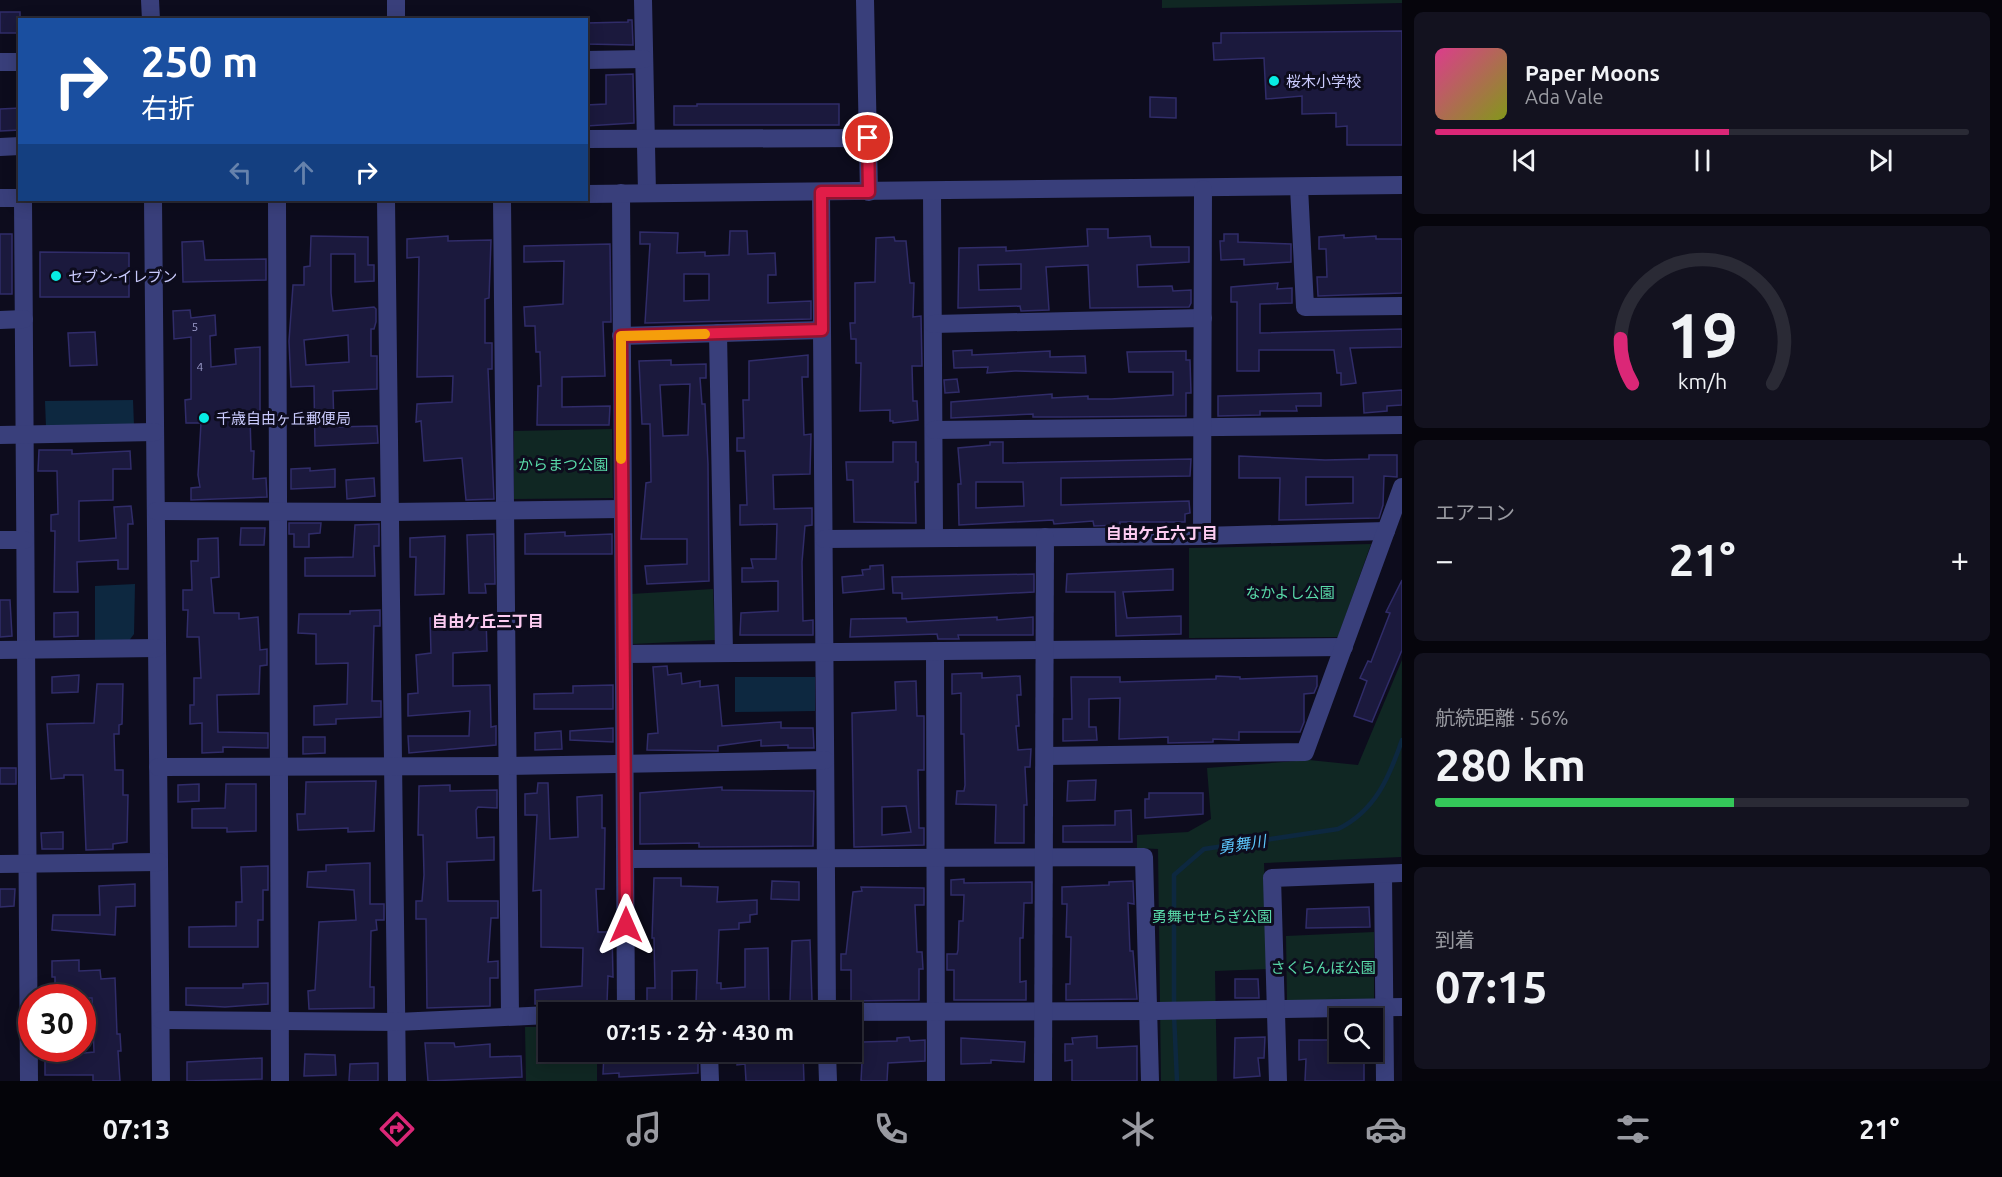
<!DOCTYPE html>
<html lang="ja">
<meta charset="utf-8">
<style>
:root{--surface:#0a0916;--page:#13121f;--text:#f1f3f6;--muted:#999aa1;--line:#2a2a35;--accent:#db2777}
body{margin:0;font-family:Ubuntu,"Noto Sans JP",sans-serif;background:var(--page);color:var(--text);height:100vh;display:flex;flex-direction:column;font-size:22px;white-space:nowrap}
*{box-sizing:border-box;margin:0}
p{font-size:20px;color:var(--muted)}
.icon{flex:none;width:33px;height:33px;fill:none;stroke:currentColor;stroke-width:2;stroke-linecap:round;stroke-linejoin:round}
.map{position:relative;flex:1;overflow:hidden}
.details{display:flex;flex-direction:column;gap:12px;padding:12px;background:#06050c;width:600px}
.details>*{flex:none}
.hud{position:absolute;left:18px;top:18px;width:570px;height:183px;border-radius:0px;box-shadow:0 3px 15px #0003,0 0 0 2px var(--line);background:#1a4fa0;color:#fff;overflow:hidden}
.fabs{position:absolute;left:1329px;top:1008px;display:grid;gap:12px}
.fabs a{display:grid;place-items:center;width:54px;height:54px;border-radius:0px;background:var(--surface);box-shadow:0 3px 15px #0003,0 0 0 2px var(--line);font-size:30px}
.speed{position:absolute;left:18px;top:984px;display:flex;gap:12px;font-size:30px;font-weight:700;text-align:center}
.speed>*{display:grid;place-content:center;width:78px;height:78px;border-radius:50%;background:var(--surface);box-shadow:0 3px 15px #0003,0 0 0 2px var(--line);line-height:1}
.speed .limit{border:9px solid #d22;background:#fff;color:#111}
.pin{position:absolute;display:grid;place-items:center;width:51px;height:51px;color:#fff;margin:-26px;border:3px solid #fff;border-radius:50%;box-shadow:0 2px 6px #0007}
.me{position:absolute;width:66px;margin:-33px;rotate:0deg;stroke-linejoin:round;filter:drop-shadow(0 0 4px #0008)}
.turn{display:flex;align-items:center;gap:21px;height:126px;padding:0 24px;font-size:27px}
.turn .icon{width:78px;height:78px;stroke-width:2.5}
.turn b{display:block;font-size:42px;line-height:51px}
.lanes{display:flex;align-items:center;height:57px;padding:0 24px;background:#0003;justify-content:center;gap:30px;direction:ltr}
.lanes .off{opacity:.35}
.big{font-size:45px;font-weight:700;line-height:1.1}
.details .card{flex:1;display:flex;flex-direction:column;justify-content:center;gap:9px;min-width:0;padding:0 21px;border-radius:9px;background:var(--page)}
.details .dial{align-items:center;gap:0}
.dial svg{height:156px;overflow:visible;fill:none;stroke:var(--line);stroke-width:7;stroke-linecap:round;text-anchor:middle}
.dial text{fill:var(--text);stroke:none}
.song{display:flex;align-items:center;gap:18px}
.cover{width:72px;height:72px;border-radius:9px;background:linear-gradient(135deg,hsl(330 70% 55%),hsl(70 70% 35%))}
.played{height:6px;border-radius:3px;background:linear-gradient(90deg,var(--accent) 55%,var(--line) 55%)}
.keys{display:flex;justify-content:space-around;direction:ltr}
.heat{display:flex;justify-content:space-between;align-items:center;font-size:33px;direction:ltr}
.charge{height:9px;border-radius:4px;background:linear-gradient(90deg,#34c759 56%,var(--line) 0)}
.trip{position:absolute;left:538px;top:1002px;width:324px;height:60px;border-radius:0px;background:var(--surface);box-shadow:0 3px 15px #0003,0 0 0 2px var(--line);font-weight:700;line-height:60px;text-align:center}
.tabs{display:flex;height:96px;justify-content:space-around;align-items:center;background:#040409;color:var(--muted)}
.tabs .icon{width:42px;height:42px}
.tabs .current{color:var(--accent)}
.tabs b{font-size:27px;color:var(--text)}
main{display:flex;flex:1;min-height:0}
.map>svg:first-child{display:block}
.green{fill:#102723}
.water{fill:#0d2840}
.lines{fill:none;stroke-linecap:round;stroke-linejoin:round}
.stream{stroke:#0d2840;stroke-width:4.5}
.building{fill:#1b193d;stroke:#302c69;stroke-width:1.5;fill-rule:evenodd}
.minor{stroke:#393f7b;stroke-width:18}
.route-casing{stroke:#92132f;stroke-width:15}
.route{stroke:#e11d48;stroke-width:10}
.slow{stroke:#f59e0b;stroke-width:10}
.poi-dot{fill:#07ece4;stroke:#0d0c1d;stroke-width:2}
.labels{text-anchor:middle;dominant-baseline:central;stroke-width:6;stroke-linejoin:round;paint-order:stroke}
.number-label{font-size:12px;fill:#9e9ecd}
.poi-label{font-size:15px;fill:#cacbfd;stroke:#0d0c1d;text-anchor:start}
.park-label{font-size:15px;fill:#59daa9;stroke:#0d0c1d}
.neighbourhood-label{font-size:16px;font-weight:bold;fill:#fdccf2;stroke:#0d0c1d}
.water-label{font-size:16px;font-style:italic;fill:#5bc5fa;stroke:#0d0c1d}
</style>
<main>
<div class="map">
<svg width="1402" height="1081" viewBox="0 0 1402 1081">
<rect width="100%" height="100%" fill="#0d0c1d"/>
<g class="green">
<path d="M1162 0H1402V3L1162 8Z"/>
<path d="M612 429 613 498 514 499V431Z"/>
<path d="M1371 544 1338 637 1189 638V548Z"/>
<path d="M713 589 715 640 633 644 631 594Z"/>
<path d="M1402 660 1401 857 1264 863 1268 969 1215 971 1217 1081H1161L1158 849 1137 848V835L1188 832 1211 819 1207 768 1309 760 1358 765Z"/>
<path d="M1374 932V999L1287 1001 1286 936Z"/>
<path d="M525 1027H549V1052H597V1081H526Z"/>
</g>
<g class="water">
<path d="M133 400 134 426 46 427 45 401Z"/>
<path d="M135 584 134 634 128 642H95V586Z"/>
<path d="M735 677H815V711L735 712Z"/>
</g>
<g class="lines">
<g class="stream">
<path d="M1174 1007V875L1204 849 1338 829C1375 811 1389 778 1402 740"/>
<path d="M1174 1015 1177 1081"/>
</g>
</g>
<g class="building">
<rect x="0" y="12" width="20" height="21"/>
<path d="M628 20H632L633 45 586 44V23L628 22Z"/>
<path d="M1402 31V145H1347V126L1336 127V113L1302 114V96L1266 99 1264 58 1214 60 1213 43H1221V33Z"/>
<path d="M633 74 634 123 586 126V105L606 104V75Z"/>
<path d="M1150 97 1176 98V118L1150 117Z"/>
<path d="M697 104H839V125H674V106H697Z"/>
<path d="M20 108V130L0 131V109Z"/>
<path d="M1087 229H1108V238L1150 236 1151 247H1189V262L1137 265 1138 287 1172 286 1173 291 1191 290V303L1189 307 1090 308 1088 265 1046 267 1049 310 1021 311 1020 306 958 308 959 248 1006 247V251L1088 246ZM1021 264V289L979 290 978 265Z"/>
<path d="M730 231H747L748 254 775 253 776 275H768V303L811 301V319L645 323 650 244H640V232L678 233 677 253 705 252V256L729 255ZM684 274H709V300L684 301Z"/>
<rect x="0" y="234" width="12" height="60"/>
<path d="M1224 234H1238V242L1291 244V262L1244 265V259L1221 260 1220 241H1224Z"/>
<path d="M1344 235V238L1376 236V239H1402V293L1318 296 1317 277H1327L1326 249H1319V237Z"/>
<path d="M311 236 368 237V265H374V281L355 282V254H331V293L333 311 374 307 376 309V322L374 329H371V356H377V389L333 391 334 427 377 426 378 443 315 446 314 386 291 387 289 341 293 285H304V267L310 266ZM348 335 349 362 306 365 304 340Z"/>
<path d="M448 236V241L491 240 489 298 485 299V343H492V369H488L494 499 466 500 462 458 424 461 421 421 416 422 417 404 452 402 453 376 417 377 419 257 407 258V239Z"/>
<path d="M894 237 895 241H906L910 283H914L913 317 921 316 922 366H912L913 401H917L918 420 893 423V421H890V410L860 411 861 363H856V339H851L850 323H855V283L875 282 876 238Z"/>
<path d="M203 241 205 260 266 259V280L183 282 182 242Z"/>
<path d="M610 244 611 322H603L605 376 562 377V407L610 406 609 425H537L538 386H541L540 352H536L535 326H525L524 307 563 304 564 261 524 262V246Z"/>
<path d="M40 252 129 253V297H40Z"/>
<path d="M1278 283 1277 289 1292 288V303L1260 304V333L1402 329V347L1350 348 1356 383 1341 385V373H1337L1334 350H1259V371H1237V302H1231V287Z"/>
<path d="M190 310 191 318 215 315 216 335 210 336 211 367 236 364 235 349 260 347V417H250L251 451H254L253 479 266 478 267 497 191 500V488L200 487 198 475 201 423H186L185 400 191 399V337L174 339 173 311Z"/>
<path d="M95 332 97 365 70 366 68 333Z"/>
<path d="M972 350V355L1050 351V357L1085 356 1086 373 1015 371 987 373 988 367 954 368 953 351Z"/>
<path d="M1186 351V360H1190L1191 393H1186V416L1062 417H1033V414L951 418V402L1052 394V398L1088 396V399H1111L1173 395V372H1129L1127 352Z"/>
<path d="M808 355V377H802L804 435 811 434 810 474 773 475 774 509 812 508V525L805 526 802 562 803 621 813 620V635H740L741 613 778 611V581L742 582V568H753L751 559H776L777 524 740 525V505H747L745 451H737V438H744L743 400H749V361Z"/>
<path d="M671 360V365L706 364V378H700L702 404H705L708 464 709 581 647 584 645 566 687 564V539H641L646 483 651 482 650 424H642L639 361ZM690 384 688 435 663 436 660 385Z"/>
<path d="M957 379 959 392 945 393 944 380Z"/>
<path d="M1402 390V405L1387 406V411L1364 413 1363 393Z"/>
<path d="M1321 393V406H1296L1297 411H1260V415L1218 416V396Z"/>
<path d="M893 442H916V462H918V482H915L916 523 854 522 853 480H847L846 462H893Z"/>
<path d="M990 442H1003V463L1191 459 1190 476 1061 478V505L1189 501 1190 513 1185 514V522H1120V525L1094 526 1093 521 1054 524 1053 520 959 525 958 484H961L958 448 990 445ZM976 482H1023L1024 506 976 508Z"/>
<path d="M39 450H72V454L130 451 131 469H113V500L79 501V541L116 538 114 507 131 506 133 524H128V569H118V560L77 562 78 592H54L55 531H51V515L58 514 57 471H38Z"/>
<path d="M1369 455H1397V477L1384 476 1383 505 1379 518 1279 520 1280 478H1239V456L1325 460 1369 459ZM1306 477H1353V503L1306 505Z"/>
<path d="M310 468V471L335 469V487L291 489V469Z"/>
<path d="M374 478 375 496 347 499 346 480Z"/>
<path d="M289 523H321L320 533 309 534V547H294V534H289Z"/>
<path d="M379 524V546H374L375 576H305V558L353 557 355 525Z"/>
<path d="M241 528H265L264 545H240Z"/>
<path d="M565 532V536L612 534V554H525V534Z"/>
<path d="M494 534 495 584H485L486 593H469L467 535Z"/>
<path d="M445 536 444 594 415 595 416 557H410V538Z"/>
<path d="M218 538 219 577 211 578 214 613H239V619L258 617 260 650 267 649V665L260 666 259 694 217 695 218 732 268 733V748L223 747V752L202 753V723L190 724V705H194V678H201L199 637H187L188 610H183V590H192L191 561H198V539Z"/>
<path d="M883 565 884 589 843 593 842 577 863 575 862 570 870 569V566Z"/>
<path d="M1173 569V590L1123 592 1127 618 1181 616V634L1116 636 1115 592H1066L1067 574Z"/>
<path d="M1034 574V592L902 599V593H893L892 577Z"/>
<path d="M1402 580V650L1372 722 1354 716 1367 681 1360 678 1368 661 1371 662 1390 613 1386 612Z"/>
<path d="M0 600H10L12 636 0 637Z"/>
<path d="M380 610V626H374L372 701H381V717L336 719V724L314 725V706L347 704 348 663 316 664V634L298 633 299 614H350V611Z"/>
<path d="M78 612V636L54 637V613Z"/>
<path d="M486 616 487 651 453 653V686L490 685 491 727 496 726V745L409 753 408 736H469L470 711 408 716V694L418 693 416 655 431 653 430 618Z"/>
<path d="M997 617V620L1033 617V635H958L959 639H938L937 634 850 637 851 619 906 618 907 622Z"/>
<path d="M667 666 668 675 681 673 682 684 700 681V687L718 685 722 726 781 722V728H813L814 748H788V745L761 746V740L718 746V751L647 750 648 734 658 733 653 667Z"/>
<path d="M982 673V678L1020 676 1021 695H1017L1019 726H1016L1018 750 1031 749 1030 767H1025L1027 805H1024V843H995L996 805 956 804 957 791H964L965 785 964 734H961V693L952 694V674Z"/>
<path d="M79 675 78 692 52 693V677Z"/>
<path d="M1216 676 1240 677V679L1317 676V686L1314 693 1304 694V722L1300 732H1239V740L1213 739V742L1168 743V737L1119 739 1120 698 1089 699V727H1096L1097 740 1063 741V719H1072L1071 677H1120V682L1216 679Z"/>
<path d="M916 681 917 716H924V770H918L919 828H924V845L854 847 852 713 896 710 895 682ZM906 806 911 832 882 835V807Z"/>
<path d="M97 684H123L122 724 119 725V734H114L115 770H123V795H128L127 842 113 844V849L86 850 83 775H64V778L51 779 47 724 94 723Z"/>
<path d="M613 685V709H534V694L573 693V686Z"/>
<path d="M613 728V742L570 740V731Z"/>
<path d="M561 731 562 749 535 750V733Z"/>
<path d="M303 737H325V753L303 754Z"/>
<rect x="0" y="768" width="16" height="16"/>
<path d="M1096 780 1095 800 1067 801 1068 781Z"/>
<path d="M376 781 374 831 348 832V828L298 830 297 814H305L306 782Z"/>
<path d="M538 783H548L550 839 578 837 577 797 602 795V828H605L604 889H596L598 932H612L613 977 608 976 607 1003 535 1004V990L582 986 583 948 541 947V890L533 891 537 815H525V794L537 793Z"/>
<path d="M199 784V801L178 802V785Z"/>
<path d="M226 784H256V831L227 832V828H192V809L225 808Z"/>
<path d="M450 785V791L497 790V808L478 807 476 810 477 838 494 837V860L447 862 448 901H498V918H491L488 962 498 961V978H490V1006L427 1008 426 919H416V901H422L424 875 423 835H418L419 786Z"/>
<path d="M722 787V790L814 791 813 846 699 847V843L640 844V793Z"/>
<path d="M1149 793H1203V814L1145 818V799H1149Z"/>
<path d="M1131 810 1132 842H1063V826L1115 825V811Z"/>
<path d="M63 832V849H42L41 833Z"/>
<path d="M370 863V904H384V920H376L377 930 371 931 370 987H374V1008L309 1009 308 991 315 990 319 922 356 920 354 890 307 887 308 872 326 871V865Z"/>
<path d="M268 866V890H263V920H258V947H189V927L236 926V902H242L241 867Z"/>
<path d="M654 878H681V886L718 887 717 902 757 900V914L750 915V922L739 923V929L719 930 717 983H721V989L745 987V949L768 948 769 1003H696L697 970 672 971V1005H647V988H655L654 938H652Z"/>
<path d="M964 879V883L1032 882V903H1024L1023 938H1020V982L1026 981V1000H954V970H947V954H957L958 950 959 921H963L964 895H951V880Z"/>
<path d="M772 881 799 882V900L771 899Z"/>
<path d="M1133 881 1134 904 1128 903 1130 951H1133L1137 999 1066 1000V984H1070L1071 937H1066L1067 904H1062V887L1109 885V882Z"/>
<path d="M135 884V906L116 907 115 935 52 930 53 915H100L99 886Z"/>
<path d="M861 887 924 888V905H915L917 952H922L923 969H919V1000L851 1001V970H841V954H846L853 892 862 891Z"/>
<path d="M0 889H15L14 906 0 907Z"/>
<path d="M1369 907 1370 927 1306 928 1307 909Z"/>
<path d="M810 940 812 1001H790L792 941Z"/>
<path d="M79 960V971L100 970 101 979 115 978 117 1034H120L121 1051H118L120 1081H93V1075H45V1057L94 1052 92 998H55V977H52V961Z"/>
<path d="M1235 979H1258L1259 998H1235Z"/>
<path d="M268 983V1004L225 1007 186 1005V988H243V984Z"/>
<path d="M1097 1036V1048L1137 1046V1081H1072V1060L1065 1061V1044H1073L1072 1038Z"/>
<path d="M909 1037 910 1041 925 1040V1061L888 1063 887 1081H861L863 1042 897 1041V1038Z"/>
<path d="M1265 1037 1264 1058H1258L1260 1076 1234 1078 1235 1038Z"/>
<path d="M961 1038 1025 1042 1024 1062 991 1060V1063L961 1064Z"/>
<path d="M1299 1040H1340V1052H1364V1081H1305L1306 1059 1299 1060Z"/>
<path d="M425 1043H454L455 1047 490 1044V1057L521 1056 522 1077 428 1081Z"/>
<path d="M631 1052V1059L698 1053V1073L619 1077V1073L603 1074 604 1053Z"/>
<path d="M737 1052H803L804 1081H746L745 1064 737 1065Z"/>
<path d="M305 1054 335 1055 336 1075 304 1076Z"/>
<path d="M262 1058V1079L187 1081V1062Z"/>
<path d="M378 1063V1081H349L350 1064Z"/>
</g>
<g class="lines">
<g class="minor">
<path d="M150 0 151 20"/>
<path d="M396 0V20"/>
<path d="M643 0 647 193"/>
<path d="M865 0 869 192"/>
<path d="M586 60 644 59"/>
<path d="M0 62H20"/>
<path d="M586 139 868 138"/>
<path d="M0 147 20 146"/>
<path d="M1299 187 1305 307 1402 306"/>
<path d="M932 191 934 538"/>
<path d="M821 192 827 1012"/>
<path d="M621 193 626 1012"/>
<path d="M586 194 1402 185"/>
<path d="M0 198H20"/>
<path d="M23 200 29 1081"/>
<path d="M153 200 161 1081"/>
<path d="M277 200 280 1081"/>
<path d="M386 200 397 1081"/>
<path d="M502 200 510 1015"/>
<path d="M0 320 24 319"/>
<path d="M933 324 1203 318"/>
<path d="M718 333 724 653"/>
<path d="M621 336 822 330"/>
<path d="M934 430 1402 425"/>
<path d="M0 435 155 432"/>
<path d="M156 511 390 512 621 509"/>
<path d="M1202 536 1203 189"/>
<path d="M824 539 1202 536 1386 531"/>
<path d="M0 540H25"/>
<path d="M0 650 157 648"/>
<path d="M935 651 936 1081"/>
<path d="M624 654 1344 647"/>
<path d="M1046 756 1305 752 1402 487"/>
<path d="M158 767 508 766 825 760"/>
<path d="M626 859 1144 857 1150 1081"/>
<path d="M0 864 159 862"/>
<path d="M1383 874 1385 1081"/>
<path d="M790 1012 1157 1011 1402 1007"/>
<path d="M161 1020 397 1022 549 1015"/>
<path d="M709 1052 710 1081"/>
<path d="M827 1052 828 1081"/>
<path d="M1043 1081 1045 537"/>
<path d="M1278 1081 1272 878 1402 873"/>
</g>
</g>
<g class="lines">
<defs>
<path id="route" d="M626 925 621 336 822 330 821 192H869L868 138"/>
</defs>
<use href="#route" class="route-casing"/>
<use href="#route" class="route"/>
<path class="slow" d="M621 459V336L705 334"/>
</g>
<g class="poi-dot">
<circle cx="1274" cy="81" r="6"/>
<circle cx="56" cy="276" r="6"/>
<circle cx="204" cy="418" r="6"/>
</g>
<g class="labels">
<g class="number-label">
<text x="195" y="326">5</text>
<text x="200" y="366">4</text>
</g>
<g class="poi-label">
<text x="1286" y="81">桜木小学校</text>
<text x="68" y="276">セブン-イレブン</text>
<text x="216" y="418">千歳自由ヶ丘郵便局</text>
</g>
<g class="park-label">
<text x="563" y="464">からまつ公園</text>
<text x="1290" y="592">なかよし公園</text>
<text x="1212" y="916">勇舞せせらぎ公園</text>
<text x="1323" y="967">さくらんぼ公園</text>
</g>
<g class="neighbourhood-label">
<text x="1162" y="533">自由ケ丘六丁目</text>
<text x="488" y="621">自由ケ丘三丁目</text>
</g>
<g class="water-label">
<text transform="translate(1242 844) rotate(-8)">勇舞川</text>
</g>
</g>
</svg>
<div class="fabs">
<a><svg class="icon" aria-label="search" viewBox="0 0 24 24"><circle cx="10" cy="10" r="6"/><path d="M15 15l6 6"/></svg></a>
</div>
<div class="speed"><div class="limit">30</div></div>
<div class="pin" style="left:868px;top:138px;background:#d93025"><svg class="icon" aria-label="arrive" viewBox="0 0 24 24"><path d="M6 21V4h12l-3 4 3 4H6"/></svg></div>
<svg class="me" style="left:626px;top:925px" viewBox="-20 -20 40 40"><path d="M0-17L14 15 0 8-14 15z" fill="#e11d48" stroke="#fff" stroke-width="4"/></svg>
<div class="trip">07:15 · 2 分 · 430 m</div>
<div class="hud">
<div class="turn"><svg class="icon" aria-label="right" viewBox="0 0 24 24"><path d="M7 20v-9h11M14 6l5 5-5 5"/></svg><div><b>250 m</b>右折</div></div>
<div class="lanes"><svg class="icon off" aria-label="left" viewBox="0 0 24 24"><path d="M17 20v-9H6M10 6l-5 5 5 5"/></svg><svg class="icon off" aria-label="ahead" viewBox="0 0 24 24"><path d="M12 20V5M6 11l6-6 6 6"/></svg><svg class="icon" aria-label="right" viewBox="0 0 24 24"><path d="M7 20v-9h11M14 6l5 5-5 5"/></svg></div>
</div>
</div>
<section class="details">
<div class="card">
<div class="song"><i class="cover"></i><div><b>Paper Moons</b><p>Ada Vale</p></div></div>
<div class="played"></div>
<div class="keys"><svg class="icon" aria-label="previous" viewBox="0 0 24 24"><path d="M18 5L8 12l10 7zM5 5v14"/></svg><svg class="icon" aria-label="pause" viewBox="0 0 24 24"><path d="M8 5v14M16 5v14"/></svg><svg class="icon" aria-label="next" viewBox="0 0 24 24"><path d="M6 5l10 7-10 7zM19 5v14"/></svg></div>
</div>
<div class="card dial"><svg viewBox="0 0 100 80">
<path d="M14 69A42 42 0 1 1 86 69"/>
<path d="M14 69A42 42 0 0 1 8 46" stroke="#db2777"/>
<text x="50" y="56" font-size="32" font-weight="700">19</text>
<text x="50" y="72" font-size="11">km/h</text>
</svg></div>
<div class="card"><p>エアコン</p>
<div class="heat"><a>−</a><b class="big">21°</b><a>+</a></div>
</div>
<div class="card"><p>航続距離 · 56%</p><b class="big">280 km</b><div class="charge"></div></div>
<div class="card"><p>到着</p><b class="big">07:15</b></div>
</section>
</main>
<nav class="tabs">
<b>07:13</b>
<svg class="icon current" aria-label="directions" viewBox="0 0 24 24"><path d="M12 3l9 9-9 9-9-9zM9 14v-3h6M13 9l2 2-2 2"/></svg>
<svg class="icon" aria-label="music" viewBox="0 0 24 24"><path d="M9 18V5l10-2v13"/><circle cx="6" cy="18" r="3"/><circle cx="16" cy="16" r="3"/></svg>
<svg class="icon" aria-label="phone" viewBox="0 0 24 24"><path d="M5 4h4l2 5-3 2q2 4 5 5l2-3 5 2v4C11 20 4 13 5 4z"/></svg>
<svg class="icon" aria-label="climate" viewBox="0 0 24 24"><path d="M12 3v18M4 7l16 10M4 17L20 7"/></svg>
<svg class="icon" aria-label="car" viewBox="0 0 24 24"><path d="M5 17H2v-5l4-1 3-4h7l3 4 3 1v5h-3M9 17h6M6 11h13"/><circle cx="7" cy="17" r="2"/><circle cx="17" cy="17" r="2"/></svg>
<svg class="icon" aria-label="filters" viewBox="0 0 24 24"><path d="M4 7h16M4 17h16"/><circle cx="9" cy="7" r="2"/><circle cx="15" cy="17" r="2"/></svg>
<b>21°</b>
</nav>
